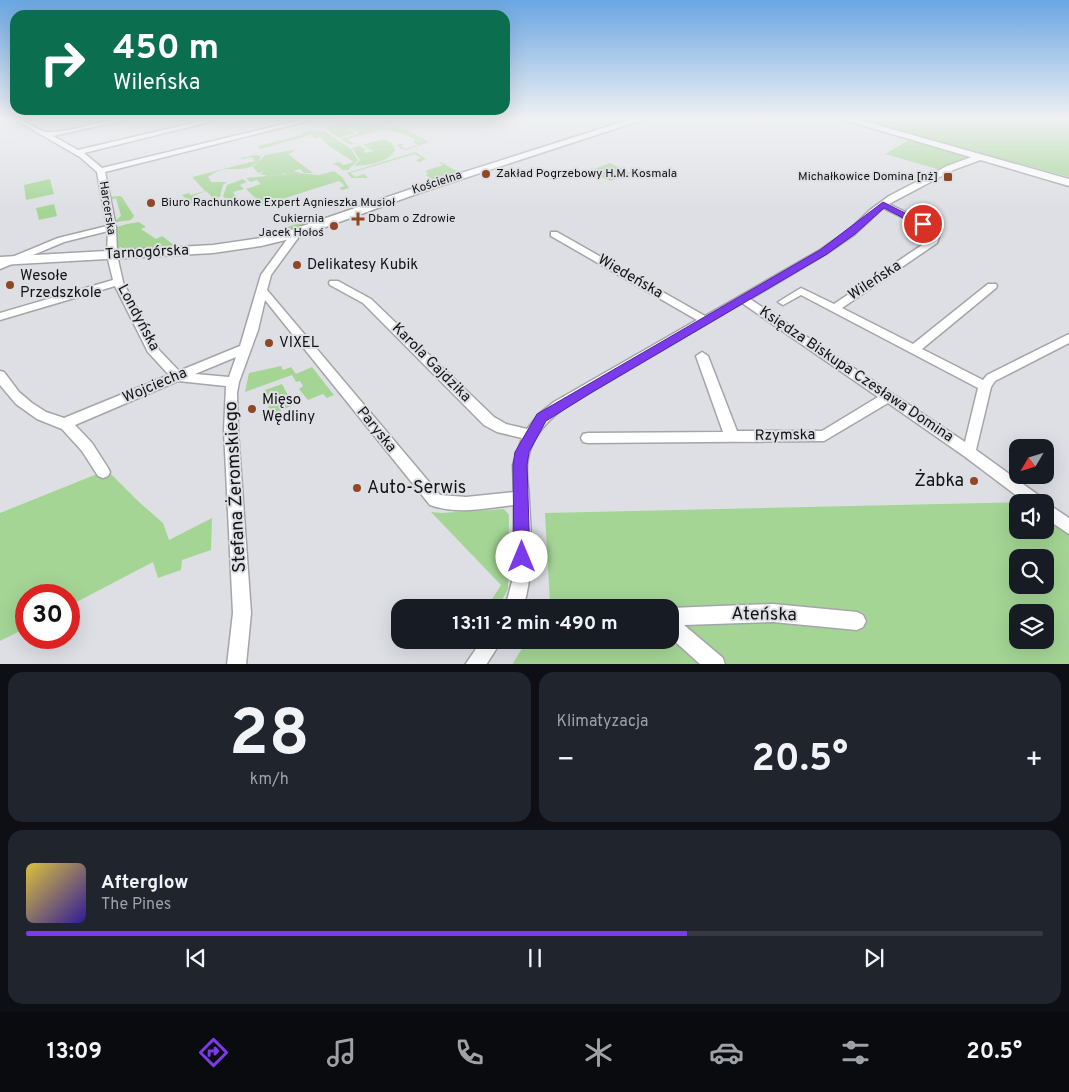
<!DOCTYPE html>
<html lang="pl">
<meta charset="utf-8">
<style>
:root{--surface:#171b24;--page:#20242c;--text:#f1f3f6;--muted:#9ea1a6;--line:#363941;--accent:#7c3aed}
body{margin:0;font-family:Overpass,sans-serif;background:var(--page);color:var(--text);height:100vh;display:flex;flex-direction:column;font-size:19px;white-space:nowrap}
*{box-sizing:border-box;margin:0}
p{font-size:16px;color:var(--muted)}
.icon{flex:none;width:28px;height:28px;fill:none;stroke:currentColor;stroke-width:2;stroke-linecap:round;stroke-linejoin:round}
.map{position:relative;height:664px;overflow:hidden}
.sheet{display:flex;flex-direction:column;gap:8px;padding:8px;background:#0d0f14;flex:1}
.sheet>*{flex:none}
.guide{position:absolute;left:10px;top:10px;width:500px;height:105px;border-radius:15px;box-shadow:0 5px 20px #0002;background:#0b6e4f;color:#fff;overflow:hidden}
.needle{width:32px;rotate:232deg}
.buttons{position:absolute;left:1009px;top:439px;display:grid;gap:10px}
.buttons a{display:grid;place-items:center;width:45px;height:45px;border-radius:10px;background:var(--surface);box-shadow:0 5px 20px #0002;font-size:25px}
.speed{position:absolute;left:15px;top:584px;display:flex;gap:10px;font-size:25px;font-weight:700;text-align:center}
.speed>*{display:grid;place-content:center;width:65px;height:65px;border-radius:50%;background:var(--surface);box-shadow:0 5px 20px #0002;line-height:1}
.speed .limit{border:8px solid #d22;background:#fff;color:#111}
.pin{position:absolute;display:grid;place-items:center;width:42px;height:42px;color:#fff;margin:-21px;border:2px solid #fff;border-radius:50%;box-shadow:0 1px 5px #0007}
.me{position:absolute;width:55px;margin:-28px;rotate:0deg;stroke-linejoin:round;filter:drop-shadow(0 0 4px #0008)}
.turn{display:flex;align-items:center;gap:18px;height:105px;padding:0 20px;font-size:22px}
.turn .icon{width:65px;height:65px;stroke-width:2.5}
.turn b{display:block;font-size:35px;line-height:42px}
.big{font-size:38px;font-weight:700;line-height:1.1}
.sheet .card{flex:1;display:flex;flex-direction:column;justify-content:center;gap:8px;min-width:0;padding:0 18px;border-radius:15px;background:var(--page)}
.sheet .dial{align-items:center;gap:0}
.dial b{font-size:65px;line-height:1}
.song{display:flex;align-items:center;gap:15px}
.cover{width:60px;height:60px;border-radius:8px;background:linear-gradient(135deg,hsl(50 70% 55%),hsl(250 70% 35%))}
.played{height:5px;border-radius:2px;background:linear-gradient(90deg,var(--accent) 65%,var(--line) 65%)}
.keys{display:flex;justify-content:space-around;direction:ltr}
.heat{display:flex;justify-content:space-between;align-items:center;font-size:28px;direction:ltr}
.sheet .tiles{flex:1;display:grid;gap:8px;grid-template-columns:1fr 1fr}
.card:last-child{grid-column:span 2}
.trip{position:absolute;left:391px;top:599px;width:288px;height:50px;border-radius:15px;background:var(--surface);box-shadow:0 5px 20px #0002;font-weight:700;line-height:50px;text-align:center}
.tab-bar{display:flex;height:80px;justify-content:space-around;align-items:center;background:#090b0e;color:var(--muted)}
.tab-bar .icon{width:35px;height:35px}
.tab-bar .selected{color:var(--accent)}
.tab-bar b{font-size:22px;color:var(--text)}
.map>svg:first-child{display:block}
.green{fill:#a4d595;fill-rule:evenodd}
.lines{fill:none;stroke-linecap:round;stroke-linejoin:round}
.street-casing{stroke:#a4a5aa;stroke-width:3}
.secondary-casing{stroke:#a4a5aa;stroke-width:3}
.street{fill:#fff;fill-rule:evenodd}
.secondary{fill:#fff;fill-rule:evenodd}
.route{fill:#7c3aed;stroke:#51269a}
.poi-dot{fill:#8f4726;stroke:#dedfe4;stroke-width:2}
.labels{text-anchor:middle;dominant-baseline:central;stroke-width:4;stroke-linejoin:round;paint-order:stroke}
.far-poi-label{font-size:12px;fill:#131315;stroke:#dedfe4;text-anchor:start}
.far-street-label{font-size:12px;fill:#131315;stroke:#dedfe4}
.street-label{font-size:15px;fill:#131315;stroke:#dedfe4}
.poi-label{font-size:15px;fill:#131315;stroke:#dedfe4;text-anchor:start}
.near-poi-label{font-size:18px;fill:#131315;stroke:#dedfe4;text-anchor:end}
.near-street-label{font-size:18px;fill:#131315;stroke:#dedfe4}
</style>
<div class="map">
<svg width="1069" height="665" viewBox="0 0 1069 665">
<rect width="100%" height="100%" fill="#dedfe4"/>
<g class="green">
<path d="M352 119H389L396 123 362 133 397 124 429 142 407 150 401 149 397 145 401 144 403 145 400 146 406 149 418 145 413 142 416 140C388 124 378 131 348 139L352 143 358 144H349L340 139 358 134 357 132 343 125 355 133 339 138 322 125 326 127Z"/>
<path d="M855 119H1052L1069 123V177Z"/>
<path d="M315 130 319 132 324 131 351 149 358 160 348 170H342L338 166 332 164 339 162 343 165 354 162 332 148 320 137 315 138 311 135 260 149 258 146 302 135 301 133Z"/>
<path d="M383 139 392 143 395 150C389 163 367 165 354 166L360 160 352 148 360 146 366 150 363 151 367 153 374 151 364 146 375 147 362 145Z"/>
<path d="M911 139 962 154 965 158 937 169 885 154Z"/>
<path d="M293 150V152L288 154 313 173H304L300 169 293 171 301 173 286 174 284 173 283 174 268 176 260 174 265 171 258 173 253 167 265 155Z"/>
<path d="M415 152 426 159 419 162 416 160 421 158 415 154 350 173 356 177 364 174 368 178H352L347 173Z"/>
<path d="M256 155 261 156C256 171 236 169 227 169 220 169 214 173 208 177L211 182H227L223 185 220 197 213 198 206 191 193 196 198 202H206L192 204 182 195 189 193 191 195 205 191 192 177 255 161 252 157 242 159 240 158Z"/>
<path d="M439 162H441L458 172 433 180 426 175 428 173 425 171 443 165Z"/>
<path d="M610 163 631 173 610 181 589 171Z"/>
<path d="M334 171 342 177 349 188 342 190 339 188 345 186 339 181 263 205 246 189 261 184 257 180 250 182 246 178 297 173 319 175Z"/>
<path d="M50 179 54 194 26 200 24 185Z"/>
<path d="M243 179 247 182 240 185 244 189 233 192 236 197 227 200 223 196 227 185Z"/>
<path d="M119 196 122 197 134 216 131 220 116 222V220L121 216 116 198 111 200 110 197Z"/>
<path d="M54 204 57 216 39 220 36 208Z"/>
<path d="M321 216 327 219 270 237 236 244Z"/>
<path d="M139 222 146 227 141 229 156 239 162 236 175 246 173 247 125 250 121 247 118 248 117 227 127 224Z"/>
<path d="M281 366 283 370 291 367 296 374 312 367 334 395 327 398 323 394 308 400 299 389 303 386 300 381 296 382 292 375 245 392 249 373Z"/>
<path d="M282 384 293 405 267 417 266 412 269 410 265 390Z"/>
<path d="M107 470 140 503 163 523 169 540 212 518 211 550 182 560 181 570 158 578 153 562 69 606V595H26V628L0 641V513Z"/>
<path d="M1018 502V530H1045V516L1069 534V664L512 665 527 640H670V608L547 607 550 603 545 513 1027 502ZM1018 558H1045V585H1018ZM1018 612H1045V640H1018Z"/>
<path d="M504 509 509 515 508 589 498 607H487L501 585 431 512 441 513Z"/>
</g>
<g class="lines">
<defs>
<g id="street">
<path d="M14 119C28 119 38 133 49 132 75 132 102 119 129 119L53 136 78 150 210 119H221L84 153 102 168 305 119H316L105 172 116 227 117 255 123 282 159 350 179 371 240 346 261 275 288 238 290 232H296L298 238 271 275 267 290 440 495 466 497 514 492 513 465 522 438 497 432 484 425 363 303 330 285 329 283 330 281H338L371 299 494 417 506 424 527 429 540 413 554 402 697 320 551 236V232H557L705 316 820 250 849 230 870 210 889 196 947 166 977 155H983V159L953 170 889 204 926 222 939 232 940 234 937 243 842 308 913 344 988 284H996L997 286 996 288 922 349 983 380 987 375 1069 334V343L995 381 991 387 976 450 1041 497 1044 502H1025L964 456 888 403 824 441 588 443 583 442 581 438 583 434 588 433 723 432 696 356 702 352 708 356 737 431H822L878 397 742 303 564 408C545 422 529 441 527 465 526 477 529 489 529 500 531 536 534 573 523 608H505L513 578 514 505C486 508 458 515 430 505L265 300 258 330 239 382 237 393 238 431 251 613 246 665H227L233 613 224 431 226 386 178 381 75 425 92 443 108 468 110 472 108 476 103 478 98 476 82 451 62 429 37 419 16 404 0 385V371L4 372 19 392 32 403 46 412 64 418 169 375 148 352 115 286 0 320V313L113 280 107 255 108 231 64 242 0 269V262L58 238 107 226 97 172 80 157ZM883 208 920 226 931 235 928 241 834 304 801 288 778 302 783 305 801 295 978 388 965 442 750 299 826 254 855 234ZM236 357 229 377 195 374Z"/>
<path d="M1044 502H1045L1069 518V534L1045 518Z"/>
<path d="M773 604 857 612 863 615 866 621 863 627 857 630 773 622 684 625 723 658 725 665H701L670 637V608Z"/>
<path d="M482 640H502L486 665H465Z"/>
</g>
<g id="secondary">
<path d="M631 119H645L419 193 298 237 261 246 213 253 0 265V257L213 245 261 238 288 231 411 189Z"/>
<path d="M841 119H856L1069 179V186Z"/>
</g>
</defs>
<use href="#street" class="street-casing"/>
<use href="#secondary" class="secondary-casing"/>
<use href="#street" class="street"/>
<use href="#secondary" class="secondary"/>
</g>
<linearGradient id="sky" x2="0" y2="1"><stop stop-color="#6aa6e2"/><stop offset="0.56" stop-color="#f0f1f3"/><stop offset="1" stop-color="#f0f1f3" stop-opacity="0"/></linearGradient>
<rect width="1069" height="212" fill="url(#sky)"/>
<path class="route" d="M883 202 927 224 926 226H919L884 208 855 234 827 254 594 391 546 421 529 452 527 465 530 557 528 562 522 565 516 562 514 557 513 465 515 452 537 414 820 250Z"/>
<g class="poi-dot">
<circle cx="486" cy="174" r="5"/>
<rect x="943" y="172" width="10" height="10" rx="2.5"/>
<circle cx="151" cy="203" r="5"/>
<path d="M355.5 211.5h5v5h5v5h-5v5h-5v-5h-5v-5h5z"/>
<circle cx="334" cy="226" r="5"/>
<circle cx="297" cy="265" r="5"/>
<circle cx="10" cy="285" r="5"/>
<circle cx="269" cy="343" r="5"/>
<circle cx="252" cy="409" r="5"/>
<circle cx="974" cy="481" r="5"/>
<circle cx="357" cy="488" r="5"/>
</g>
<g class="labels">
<g class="far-poi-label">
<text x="496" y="174">Zakład Pogrzebowy H.M. Kosmala</text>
<text x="938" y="177" text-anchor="end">Michałkowice Domina [nż]</text>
<text x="161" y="203">Biuro Rachunkowe Expert Agnieszka Musioł</text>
<text x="324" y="219" text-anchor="end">Cukiernia<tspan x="324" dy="14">Jacek Hołoś</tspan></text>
<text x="368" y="219">Dbam o Zdrowie</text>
</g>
<g class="far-street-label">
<text transform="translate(437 183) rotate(-18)">Kościelna</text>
<text transform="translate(107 208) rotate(81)">Harcerska</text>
</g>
<g class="street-label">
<text transform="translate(147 253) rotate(-3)">Tarnogórska</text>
<text transform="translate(630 277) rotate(30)">Wiedeńska</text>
<text transform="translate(875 281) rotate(-33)">Wileńska</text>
<text transform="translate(138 318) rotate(62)">Londyńska</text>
<text transform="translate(431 363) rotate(45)">Karola Gajdzika</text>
<text transform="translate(856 375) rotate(34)">Księdza Biskupa Czesława Domina</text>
<text transform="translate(155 386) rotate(-23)">Wojciecha</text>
<text transform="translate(376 430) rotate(51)">Paryska</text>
<text transform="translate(785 436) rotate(-1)">Rzymska</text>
</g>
<g class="poi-label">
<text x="307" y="265">Delikatesy Kubik</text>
<text x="20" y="276">Wesołe<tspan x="20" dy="17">Przedszkole</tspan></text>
<text x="279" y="343">VIXEL</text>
<text x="262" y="400">Mięso<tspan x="262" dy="17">Wędliny</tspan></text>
</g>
<g class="near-poi-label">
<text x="964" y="481">Żabka</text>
<text x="367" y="488" text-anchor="start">Auto-Serwis</text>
</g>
<g class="near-street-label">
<text transform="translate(236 487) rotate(-93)">Stefana Żeromskiego</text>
<text transform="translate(764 615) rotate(1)">Ateńska</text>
</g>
</g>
</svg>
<div class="buttons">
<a><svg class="needle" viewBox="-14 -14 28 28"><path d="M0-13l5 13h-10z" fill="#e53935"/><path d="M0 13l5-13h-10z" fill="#9ea1a6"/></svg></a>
<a><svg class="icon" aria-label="sound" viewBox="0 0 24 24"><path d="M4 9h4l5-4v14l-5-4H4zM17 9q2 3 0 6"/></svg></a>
<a><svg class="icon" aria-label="search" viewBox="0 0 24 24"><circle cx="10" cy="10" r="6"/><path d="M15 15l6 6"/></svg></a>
<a><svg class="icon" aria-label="layers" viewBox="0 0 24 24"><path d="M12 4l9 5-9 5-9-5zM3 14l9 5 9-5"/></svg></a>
</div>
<div class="speed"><div class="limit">30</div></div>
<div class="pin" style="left:923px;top:224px;background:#d93025"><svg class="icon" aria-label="arrive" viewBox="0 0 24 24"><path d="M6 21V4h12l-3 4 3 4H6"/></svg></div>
<svg class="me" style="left:522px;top:557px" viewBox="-20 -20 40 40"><circle r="19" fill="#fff"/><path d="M0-13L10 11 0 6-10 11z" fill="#7c3aed"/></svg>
<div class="trip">13:11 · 2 min · 490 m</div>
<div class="guide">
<div class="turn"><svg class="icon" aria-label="right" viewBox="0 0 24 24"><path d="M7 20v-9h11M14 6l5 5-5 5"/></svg><div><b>450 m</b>Wileńska</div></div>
</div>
</div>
<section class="sheet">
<div class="tiles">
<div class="card dial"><b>28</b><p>km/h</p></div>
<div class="card"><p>Klimatyzacja</p>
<div class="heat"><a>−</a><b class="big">20.5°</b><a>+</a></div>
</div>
<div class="card">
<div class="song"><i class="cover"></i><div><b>Afterglow</b><p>The Pines</p></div></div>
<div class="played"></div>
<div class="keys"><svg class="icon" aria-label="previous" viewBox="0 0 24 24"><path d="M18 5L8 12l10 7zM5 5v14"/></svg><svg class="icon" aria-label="pause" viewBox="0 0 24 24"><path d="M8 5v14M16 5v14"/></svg><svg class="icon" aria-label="next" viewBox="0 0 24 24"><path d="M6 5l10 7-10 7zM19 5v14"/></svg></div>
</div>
</div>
</section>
<nav class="tab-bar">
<b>13:09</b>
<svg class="icon selected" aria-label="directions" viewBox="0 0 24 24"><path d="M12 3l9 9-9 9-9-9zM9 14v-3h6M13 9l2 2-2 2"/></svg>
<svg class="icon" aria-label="music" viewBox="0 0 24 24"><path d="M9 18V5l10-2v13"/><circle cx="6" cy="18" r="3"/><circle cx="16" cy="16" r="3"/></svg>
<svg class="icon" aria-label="phone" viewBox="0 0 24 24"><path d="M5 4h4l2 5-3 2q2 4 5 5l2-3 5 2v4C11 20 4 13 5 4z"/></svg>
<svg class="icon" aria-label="climate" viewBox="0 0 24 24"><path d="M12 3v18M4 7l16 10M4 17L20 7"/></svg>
<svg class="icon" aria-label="car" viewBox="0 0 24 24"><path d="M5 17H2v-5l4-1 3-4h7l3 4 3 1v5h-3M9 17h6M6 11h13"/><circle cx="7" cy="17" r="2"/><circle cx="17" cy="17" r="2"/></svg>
<svg class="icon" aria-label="filters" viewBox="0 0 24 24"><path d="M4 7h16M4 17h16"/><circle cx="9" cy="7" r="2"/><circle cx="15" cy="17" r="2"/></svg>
<b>20.5°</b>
</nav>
